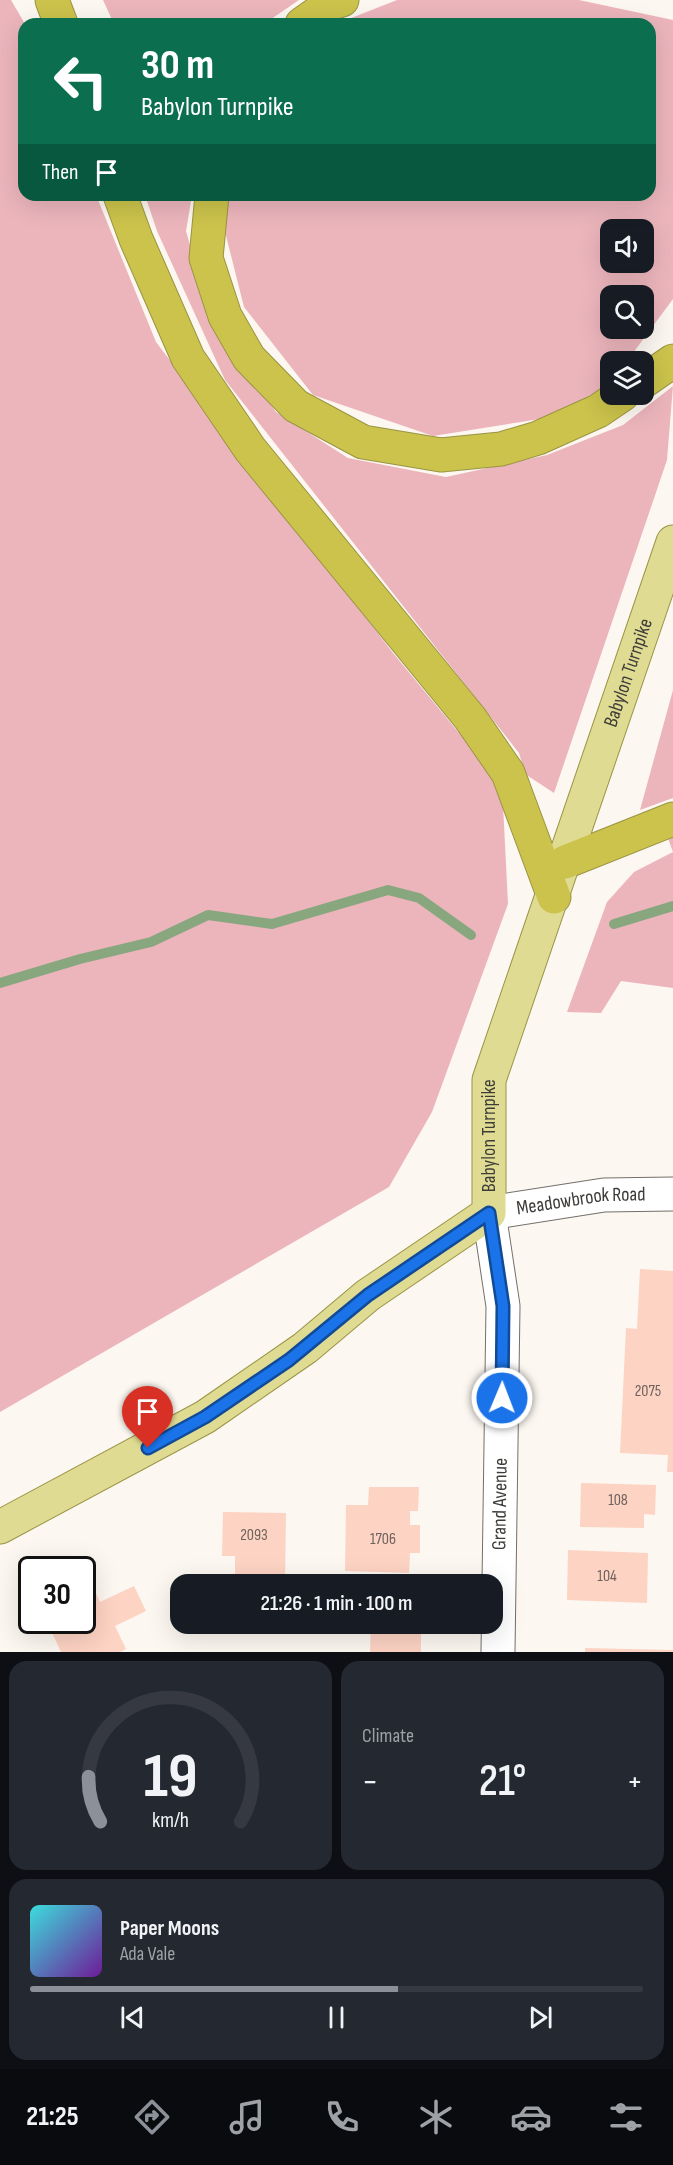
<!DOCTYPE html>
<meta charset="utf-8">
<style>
:root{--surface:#171b24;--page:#242831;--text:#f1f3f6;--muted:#9ea1a6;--line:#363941;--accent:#8c9099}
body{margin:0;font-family:"Sofia Sans Condensed",sans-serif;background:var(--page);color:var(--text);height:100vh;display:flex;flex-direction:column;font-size:22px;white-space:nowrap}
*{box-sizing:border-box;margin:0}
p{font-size:20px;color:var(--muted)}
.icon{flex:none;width:33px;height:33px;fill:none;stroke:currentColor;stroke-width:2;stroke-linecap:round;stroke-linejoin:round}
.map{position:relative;height:1652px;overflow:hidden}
.sheet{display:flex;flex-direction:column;gap:9px;padding:9px;background:#0d0f14;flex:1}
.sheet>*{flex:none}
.banner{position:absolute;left:18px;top:18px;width:638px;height:183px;border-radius:18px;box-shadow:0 6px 24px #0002;background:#0b6e4f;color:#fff;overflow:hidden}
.buttons{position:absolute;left:600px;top:219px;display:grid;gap:12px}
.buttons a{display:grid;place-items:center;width:54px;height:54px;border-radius:12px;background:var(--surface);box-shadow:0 6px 24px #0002;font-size:30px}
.speed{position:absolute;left:18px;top:1556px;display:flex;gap:12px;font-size:30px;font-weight:700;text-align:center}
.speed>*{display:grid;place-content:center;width:78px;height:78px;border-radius:50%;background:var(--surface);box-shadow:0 6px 24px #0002;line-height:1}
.speed .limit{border:3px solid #111;border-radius:9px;background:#fff;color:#111}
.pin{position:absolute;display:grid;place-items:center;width:51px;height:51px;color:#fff;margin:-62px -26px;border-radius:50% 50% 50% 0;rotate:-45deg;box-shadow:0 0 6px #0007}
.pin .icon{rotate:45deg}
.me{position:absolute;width:66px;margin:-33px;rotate:1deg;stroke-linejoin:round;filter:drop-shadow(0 0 4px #0008)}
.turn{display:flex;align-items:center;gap:21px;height:126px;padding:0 24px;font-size:27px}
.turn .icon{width:78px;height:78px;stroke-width:2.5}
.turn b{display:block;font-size:42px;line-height:51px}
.then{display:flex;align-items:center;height:57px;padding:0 24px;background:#0003;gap:12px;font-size:22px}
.big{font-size:45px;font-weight:600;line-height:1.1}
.sheet .card{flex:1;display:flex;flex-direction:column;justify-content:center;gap:9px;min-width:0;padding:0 21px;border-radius:18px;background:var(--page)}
.sheet .dial{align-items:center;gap:0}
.dial svg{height:156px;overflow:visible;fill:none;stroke:var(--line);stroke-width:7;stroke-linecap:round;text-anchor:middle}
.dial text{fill:var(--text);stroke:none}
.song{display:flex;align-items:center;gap:18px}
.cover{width:72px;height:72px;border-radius:9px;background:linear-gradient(135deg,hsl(180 70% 55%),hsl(280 70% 35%))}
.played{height:6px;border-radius:3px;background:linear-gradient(90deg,var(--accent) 60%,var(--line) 60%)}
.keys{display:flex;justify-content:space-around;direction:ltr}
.heat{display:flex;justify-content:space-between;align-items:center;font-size:33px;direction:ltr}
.sheet .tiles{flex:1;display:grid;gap:9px;grid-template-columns:1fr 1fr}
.card:last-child{grid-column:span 2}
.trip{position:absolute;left:170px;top:1574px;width:333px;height:60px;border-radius:18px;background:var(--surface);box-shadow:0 6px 24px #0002;font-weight:600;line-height:60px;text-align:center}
.menu{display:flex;height:96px;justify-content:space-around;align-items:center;background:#090b0e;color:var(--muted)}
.menu .icon{width:42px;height:42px}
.menu .active{color:var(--accent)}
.menu b{font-size:27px;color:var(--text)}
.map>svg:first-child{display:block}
.green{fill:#ecb5bc;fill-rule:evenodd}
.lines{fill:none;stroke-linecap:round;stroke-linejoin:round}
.stream{stroke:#89a77f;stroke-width:10}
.building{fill:#fdd3c3}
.minor-casing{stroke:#736f6a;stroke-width:35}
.tertiary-casing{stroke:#736f6a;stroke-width:35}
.primary-casing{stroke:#9a9445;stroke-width:35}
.motorway-casing{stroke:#9a9445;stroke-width:35}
.minor{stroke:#fff;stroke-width:33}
.tertiary{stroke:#fff;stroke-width:33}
.primary{stroke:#e0db93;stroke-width:33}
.motorway{stroke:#cbc34b;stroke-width:33}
.route-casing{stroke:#114b97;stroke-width:15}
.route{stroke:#1a73e8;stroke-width:10}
.labels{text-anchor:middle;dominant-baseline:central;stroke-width:4.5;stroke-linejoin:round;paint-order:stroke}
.number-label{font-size:16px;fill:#6e625c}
.street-label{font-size:20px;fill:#3e3c39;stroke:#fff}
</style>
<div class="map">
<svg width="673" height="1652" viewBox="0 0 673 1652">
<rect width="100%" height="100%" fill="#fcf7f0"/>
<g class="green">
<path d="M0 0H11L25 24 24 195H96L156 342 393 653 507 791 503 805 508 904 432 1112 389 1187 0 1412Z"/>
<path d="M103 0H299L264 24H114Z"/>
<path d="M397 0H579L673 20V299L633 353 639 361 610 362V385L546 418 433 436 313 395 244 307 219 208 222 195H650V24H336ZM610 230H644V262H610ZM610 296H644V328H610Z"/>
<path d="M145 195H192L186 231 211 320 276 412 348 458 446 477 547 455 623 425 673 386 667 460 554 793 525 774 519 753 225 380 157 231Z"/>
<path d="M673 690V798L640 810Z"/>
<path d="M673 836V988L621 981 601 1013 567 1012 607 902 634 872 673 852 668 838Z"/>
</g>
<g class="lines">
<g class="stream">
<path d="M614 924 673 906"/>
<path d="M0 983 80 959 151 942 208 915 272 924 388 890 419 898 471 935"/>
</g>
</g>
<g class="building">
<path d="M640 1269 673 1271V1472H667L668 1455 620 1453 626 1328 637 1329Z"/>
<path d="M581 1483 656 1485 655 1515 644 1514V1528L580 1527Z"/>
<path d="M369 1487H419L418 1511H410V1525H420V1553H410L409 1573 345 1571 346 1505H368Z"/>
<path d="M223 1512 286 1513 285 1584H235V1556H222Z"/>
<path d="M568 1550 648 1553 647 1603 567 1600Z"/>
<path d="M134 1586 146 1611 115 1626 126 1649 120 1652H61L46 1620H82V1600L96 1593 100 1602Z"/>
<path d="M371 1623H421V1652H370Z"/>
<path d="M585 1648 673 1650V1652H585Z"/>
</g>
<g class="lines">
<defs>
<path id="minor" d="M489 1213 503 1306 498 1652"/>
<g id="tertiary">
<path id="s1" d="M489 1213 604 1195 673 1194"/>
</g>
<g id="primary">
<path id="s2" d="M0 1527 205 1417 305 1348 368 1295 489 1213V1080L673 542"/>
</g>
<g id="motorway">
<path d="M52 0 61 24"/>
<path d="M302 24 332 3 342 0"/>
<path d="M120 195 136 239 188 358 250 449 470 718 508 773 554 897"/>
<path d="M212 195 206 258 225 316 249 358 296 406 363 442 441 455 501 449 538 438 598 411 623 394"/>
<path d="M644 381 673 361"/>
<path d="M565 862 673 819"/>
</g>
</defs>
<use href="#minor" class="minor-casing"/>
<use href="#tertiary" class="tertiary-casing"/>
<use href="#primary" class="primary-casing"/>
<use href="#motorway" class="motorway-casing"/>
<use href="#minor" class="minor"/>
<use href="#tertiary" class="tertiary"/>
<use href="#primary" class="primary"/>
<use href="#motorway" class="motorway"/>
</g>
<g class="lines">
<defs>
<path id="route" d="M148 1448 205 1417 289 1360 368 1295 489 1213 503 1306 502 1398"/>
</defs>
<use href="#route" class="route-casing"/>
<use href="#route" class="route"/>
</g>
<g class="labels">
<g class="number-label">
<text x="648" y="1391">2075</text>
<text x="618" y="1500">108</text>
<text x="254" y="1535">2093</text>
<text x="383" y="1539">1706</text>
<text x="607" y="1576">104</text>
</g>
<g class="street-label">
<text stroke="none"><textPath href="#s2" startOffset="1146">Babylon Turnpike</textPath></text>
<text stroke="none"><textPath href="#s2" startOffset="660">Babylon Turnpike</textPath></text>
<text stroke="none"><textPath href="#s1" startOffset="93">Meadowbrook Road</textPath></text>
<text transform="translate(500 1504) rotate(-89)">Grand Avenue</text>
</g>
</g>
</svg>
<div class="buttons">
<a><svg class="icon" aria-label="sound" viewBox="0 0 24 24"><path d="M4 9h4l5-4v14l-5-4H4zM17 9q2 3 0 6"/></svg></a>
<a><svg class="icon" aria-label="search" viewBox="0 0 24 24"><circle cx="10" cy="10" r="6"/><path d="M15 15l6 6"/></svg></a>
<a><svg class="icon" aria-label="layers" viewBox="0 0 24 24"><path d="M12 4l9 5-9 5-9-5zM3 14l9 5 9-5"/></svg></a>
</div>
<div class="speed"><div class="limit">30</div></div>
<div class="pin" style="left:148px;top:1448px;background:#d93025"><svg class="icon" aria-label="arrive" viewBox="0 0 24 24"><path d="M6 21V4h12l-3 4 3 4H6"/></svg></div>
<svg class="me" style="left:502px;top:1398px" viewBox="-20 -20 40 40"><circle r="17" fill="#1a73e8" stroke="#fff" stroke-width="3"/><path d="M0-11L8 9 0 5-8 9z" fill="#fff"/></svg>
<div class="trip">21:26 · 1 min · 100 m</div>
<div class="banner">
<div class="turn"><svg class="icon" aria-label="left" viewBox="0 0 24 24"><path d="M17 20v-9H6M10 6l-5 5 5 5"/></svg><div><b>30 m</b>Babylon Turnpike</div></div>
<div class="then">Then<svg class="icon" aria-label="arrive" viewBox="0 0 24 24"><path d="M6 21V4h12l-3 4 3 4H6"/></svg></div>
</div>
</div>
<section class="sheet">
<div class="tiles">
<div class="card dial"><svg viewBox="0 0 100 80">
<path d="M14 69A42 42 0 1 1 86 69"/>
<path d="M14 69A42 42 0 0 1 8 46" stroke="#8c9099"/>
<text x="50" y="56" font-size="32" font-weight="700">19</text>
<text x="50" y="72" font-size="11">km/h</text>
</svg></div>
<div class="card"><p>Climate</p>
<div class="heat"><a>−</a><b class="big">21°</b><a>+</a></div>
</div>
<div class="card">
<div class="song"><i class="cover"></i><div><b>Paper Moons</b><p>Ada Vale</p></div></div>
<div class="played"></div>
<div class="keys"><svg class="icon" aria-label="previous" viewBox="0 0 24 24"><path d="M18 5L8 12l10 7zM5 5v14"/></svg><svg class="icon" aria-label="pause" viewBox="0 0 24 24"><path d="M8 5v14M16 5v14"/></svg><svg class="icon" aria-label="next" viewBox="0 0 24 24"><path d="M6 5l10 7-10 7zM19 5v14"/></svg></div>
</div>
</div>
</section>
<nav class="menu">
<b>21:25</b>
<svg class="icon active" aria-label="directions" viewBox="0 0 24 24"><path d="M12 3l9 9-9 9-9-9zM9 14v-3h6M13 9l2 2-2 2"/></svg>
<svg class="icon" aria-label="music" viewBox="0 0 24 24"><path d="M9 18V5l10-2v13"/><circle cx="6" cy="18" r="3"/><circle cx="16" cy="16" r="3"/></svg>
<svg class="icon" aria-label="phone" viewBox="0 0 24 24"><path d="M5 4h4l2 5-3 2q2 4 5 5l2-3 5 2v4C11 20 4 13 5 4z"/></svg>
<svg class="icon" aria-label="climate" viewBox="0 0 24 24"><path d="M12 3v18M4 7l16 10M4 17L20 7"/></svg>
<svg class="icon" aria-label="car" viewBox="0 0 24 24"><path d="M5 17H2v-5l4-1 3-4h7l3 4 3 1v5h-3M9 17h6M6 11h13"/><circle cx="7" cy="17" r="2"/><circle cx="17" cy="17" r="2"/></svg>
<svg class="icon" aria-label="filters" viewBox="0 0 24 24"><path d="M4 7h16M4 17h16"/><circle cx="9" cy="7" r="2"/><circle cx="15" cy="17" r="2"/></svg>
</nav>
